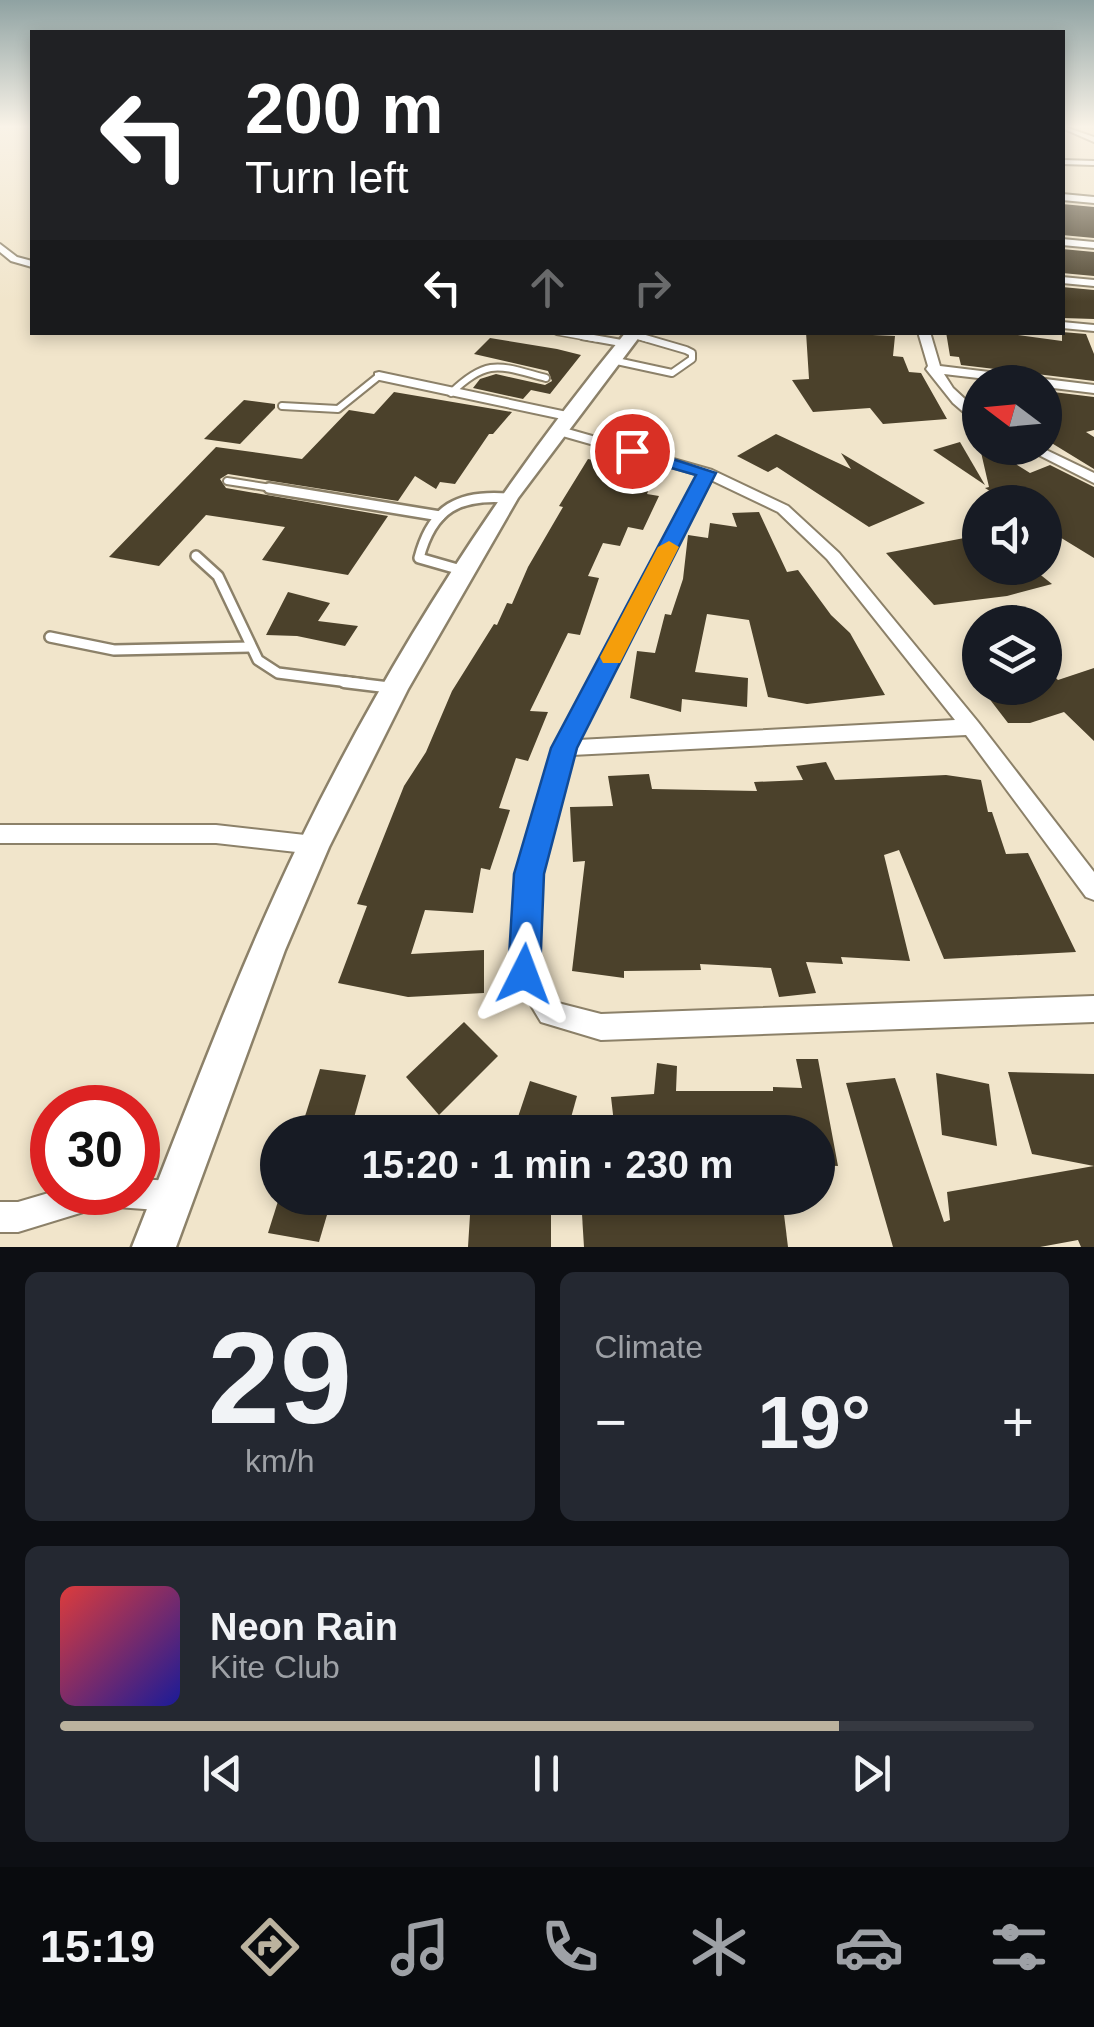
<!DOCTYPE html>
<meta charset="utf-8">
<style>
:root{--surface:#171b24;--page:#242831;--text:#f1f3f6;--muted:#9ea1a6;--line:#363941;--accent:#bbb29e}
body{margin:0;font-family:Arial,sans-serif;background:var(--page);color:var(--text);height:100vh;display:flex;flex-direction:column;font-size:38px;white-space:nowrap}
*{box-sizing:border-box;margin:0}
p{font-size:32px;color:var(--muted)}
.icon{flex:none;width:55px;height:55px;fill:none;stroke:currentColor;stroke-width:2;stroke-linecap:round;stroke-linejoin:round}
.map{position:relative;height:1247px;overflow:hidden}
.sheet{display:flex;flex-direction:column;gap:25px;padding:25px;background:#0d0f14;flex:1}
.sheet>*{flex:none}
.banner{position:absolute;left:30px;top:30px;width:1035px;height:305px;border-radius:0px;box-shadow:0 5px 15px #0003;background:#202124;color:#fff;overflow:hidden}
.needle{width:65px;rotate:286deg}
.tools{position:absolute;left:962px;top:365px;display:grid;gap:20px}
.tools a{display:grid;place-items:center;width:100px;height:100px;border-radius:50%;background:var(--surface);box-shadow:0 5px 15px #0003;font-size:50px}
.speed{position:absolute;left:30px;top:1085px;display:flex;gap:20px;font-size:50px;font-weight:700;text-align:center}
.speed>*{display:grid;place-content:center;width:130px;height:130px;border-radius:50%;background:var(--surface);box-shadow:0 5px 15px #0003;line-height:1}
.speed .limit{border:15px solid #d22;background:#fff;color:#111}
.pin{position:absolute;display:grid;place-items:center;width:85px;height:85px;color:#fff;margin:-42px;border:5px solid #fff;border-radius:50%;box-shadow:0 2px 10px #0007}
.me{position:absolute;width:110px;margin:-55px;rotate:3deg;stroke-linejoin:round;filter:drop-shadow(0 0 8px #0008)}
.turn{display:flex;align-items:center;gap:35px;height:210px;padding:0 50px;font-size:45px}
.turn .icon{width:130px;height:130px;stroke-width:2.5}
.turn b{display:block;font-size:70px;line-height:85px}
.lanes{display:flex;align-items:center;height:95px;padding:0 50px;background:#0003;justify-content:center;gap:50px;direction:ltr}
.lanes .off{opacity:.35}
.big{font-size:75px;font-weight:600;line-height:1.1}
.sheet .card{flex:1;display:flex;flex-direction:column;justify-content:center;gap:15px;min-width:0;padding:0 35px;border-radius:15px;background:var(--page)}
.sheet .dial{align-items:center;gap:0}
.dial b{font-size:130px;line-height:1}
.song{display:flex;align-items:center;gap:30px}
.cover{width:120px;height:120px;border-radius:15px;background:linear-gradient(135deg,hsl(0 70% 55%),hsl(240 70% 35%))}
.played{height:10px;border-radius:5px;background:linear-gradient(90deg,var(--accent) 80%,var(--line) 80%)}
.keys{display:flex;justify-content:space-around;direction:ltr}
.heat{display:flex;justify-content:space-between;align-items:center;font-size:55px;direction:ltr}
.sheet .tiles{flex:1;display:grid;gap:25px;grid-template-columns:1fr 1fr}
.card:last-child{grid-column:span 2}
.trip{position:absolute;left:260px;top:1115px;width:575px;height:100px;border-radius:50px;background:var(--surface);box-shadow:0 5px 15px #0003;font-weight:600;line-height:100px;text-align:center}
.dock{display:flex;height:160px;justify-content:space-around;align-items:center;background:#090b0e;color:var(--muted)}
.dock .icon{width:70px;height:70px}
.dock .selected{color:var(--accent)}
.dock b{font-size:45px;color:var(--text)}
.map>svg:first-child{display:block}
.building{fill:#4b412b}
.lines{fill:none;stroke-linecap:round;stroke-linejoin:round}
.service-far3-casing{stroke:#8c8169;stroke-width:8}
.service-far2-casing{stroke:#8c8169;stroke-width:10}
.service-far1-casing{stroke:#8c8169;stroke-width:14}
.service-casing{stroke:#8c8169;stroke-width:15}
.minor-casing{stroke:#8c8169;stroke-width:4}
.secondary-casing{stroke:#8c8169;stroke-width:5}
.service-far3{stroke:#fff;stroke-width:5}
.service-far2{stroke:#fff;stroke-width:6}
.service-far1{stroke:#fff;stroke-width:9}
.service{stroke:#fff;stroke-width:10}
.minor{fill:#fff;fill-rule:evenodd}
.secondary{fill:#fff;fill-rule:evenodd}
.route{fill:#1a73e8;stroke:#114b97;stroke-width:2.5}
.slow{fill:#f59e0b}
</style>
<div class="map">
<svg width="1094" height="1247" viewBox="0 0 1094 1247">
<rect width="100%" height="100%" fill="#f1e5cb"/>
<g class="building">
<path d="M1062 204 1094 207V238L1062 235Z"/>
<path d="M1062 249 1094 252V276L1062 273Z"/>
<path d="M1062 287 1094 290V319L1062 318Z"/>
<path d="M806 332 895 336 893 356 903 357 909 372 921 373 947 419 883 424 870 408 813 412 792 380 809 379Z"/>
<path d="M946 332H997L1062 341V332L1086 334 1094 354V381L961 365 959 357 950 356Z"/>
<path d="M490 338 557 349 581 355 550 394 531 390 523 399 473 388 480 379 496 374 545 385 552 381 548 371 474 354Z"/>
<path d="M1045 391 1094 397V430L1086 432 1094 437V469L1045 439Z"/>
<path d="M394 392 512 412 493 434H489L455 484 440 482 436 489 415 476 398 501 228 474 220 479 226 488 388 516 348 575 262 560 285 527 206 515 159 566 109 557 216 447 302 459 349 410 374 414Z"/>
<path d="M244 400 275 404V408L240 444 204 439Z"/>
<path d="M776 434 851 469 841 453 925 503 869 527 777 467 768 472 737 456Z"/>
<path d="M960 442 985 485 933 450Z"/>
<path d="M980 448H990L1030 473 1050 465 1094 487V558L1045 528V502H1007L985 488 989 487Z"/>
<path d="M588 459 626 466 621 476 652 481 647 494 659 496 643 530 628 527 620 546 603 543 588 576 599 578 580 635 568 633 530 711 548 712 528 761 516 758 499 808 510 810 490 870 481 868 473 913 425 910 411 954 484 950V993L408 997 338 983 367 906 357 904 404 786 426 752 452 691 494 624 497 625 507 603 512 604 528 567 563 507 559 506Z"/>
<path d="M759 512 787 572 798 570 831 615 850 633 885 695 807 704 768 697 749 620 707 614 695 672 748 678 747 707 682 699 681 712 630 698 637 651 655 653 665 614 671 615 683 579 688 535 708 538 710 523 737 527 732 513Z"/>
<path d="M980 535V568H1032L1052 584 1007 596 934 605 886 553Z"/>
<path d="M288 592 330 603 318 621 358 626 345 646 297 636 266 635Z"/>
<path d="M1045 668 1058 680 1094 668V741L1064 712 1030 723H1008L988 697 1019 688H1045Z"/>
<path d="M826 762 835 780 946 775 981 780 988 812H992L1006 854 1028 853 1076 952 944 959 899 850 884 855 910 961 841 957 843 964 806 962 816 993 779 997 771 968 700 964 701 970 624 971V978L572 971 585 861 573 862 570 807 613 806 608 776 649 774 652 789 757 791 754 782 803 780 796 766Z"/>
<path d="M464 1022 498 1056 439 1115 406 1077Z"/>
<path d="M796 1059H818L838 1166 818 1165V1132H615L611 1097 654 1094 657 1063 677 1066 676 1091H773V1087L802 1088Z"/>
<path d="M320 1069 366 1075 350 1132H300Z"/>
<path d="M1008 1072 1094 1074V1247H1081L1078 1240 1040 1247H893L846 1083 895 1078 944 1222 950 1220 947 1192 1094 1166 1032 1154Z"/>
<path d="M936 1073 989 1084 997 1146 942 1135Z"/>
<path d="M530 1081 577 1096 567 1132H513Z"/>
<path d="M279 1198H332L319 1242 268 1233Z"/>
<path d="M581 1198H782L788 1247H584Z"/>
<path d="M551 1214V1247H468L470 1215Z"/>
</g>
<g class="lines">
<defs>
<g id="service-far3">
<path d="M557 332 596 339"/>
<path d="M634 335 647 339"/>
</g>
<g id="service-far2">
<path d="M582 336 627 344"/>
<path d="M612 360 672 373 692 359V353L686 350 638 336"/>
<path d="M451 393C488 357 500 366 546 378"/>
<path d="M282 406 338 409 379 376"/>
<path d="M227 481 284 490"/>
</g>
<g id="service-far1">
<path d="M269 488 440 516"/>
<path d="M196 556 218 576 258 660 278 673 364 684"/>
<path d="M461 570 419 558C432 508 459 494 508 498"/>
<path d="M50 637 114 650 250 647"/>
</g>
<path id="service" d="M344 682 393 688"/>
<g id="minor">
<path d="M1062 126 1094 137V142L1062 128Z"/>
<path d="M1062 160 1094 161V165L1062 164Z"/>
<path d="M1062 194 1094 197V203L1062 200Z"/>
<path d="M1062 239 1094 242V248L1062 245Z"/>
<path d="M0 244 17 257 32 261V267L11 261 0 252Z"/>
<path d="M1062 277 1094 280V286L1062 283Z"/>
<path d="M1062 322 1094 325V331L1062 328Z"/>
<path d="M918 332H930L940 366 1094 385V393L1045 387V382H1012L944 374 953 388 980 413V423L975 422 953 403 926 369 928 366Z"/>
<path d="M379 372 567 412 574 416 567 420 375 379V373Z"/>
<path d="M557 426 712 470 788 506 839 553 978 722 1094 872V900L1086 897 966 735 572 755 540 874 537 971 558 1003 601 1014 1094 996V1022L601 1040 541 1022 512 974 518 874 554 748 699 475 552 433 550 430ZM711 480 778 512 827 559 955 720 578 740Z"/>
<path d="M1025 448H1042L1094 473V483Z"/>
<path d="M0 825H216L314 836 322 838 325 845 322 852 314 854 216 843H0Z"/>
<path d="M138 1179 172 1181 182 1186 187 1196 182 1206 172 1211 103 1206 18 1232H0V1202H18L52 1192H138Z"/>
</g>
<path id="secondary" d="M626 332H643L518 498 408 689 329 847 285 950 176 1247H132C186 1111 236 973 300 841 388 660 498 488 626 332Z"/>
</defs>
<use href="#service-far3" class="service-far3-casing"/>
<use href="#service-far2" class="service-far2-casing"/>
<use href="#service-far1" class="service-far1-casing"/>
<use href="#service" class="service-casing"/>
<use href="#minor" class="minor-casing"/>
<use href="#secondary" class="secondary-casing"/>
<use href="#service-far3" class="service-far3"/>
<use href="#service-far2" class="service-far2"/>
<use href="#service-far1" class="service-far1"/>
<use href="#service" class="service"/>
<use href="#minor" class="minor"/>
<use href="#secondary" class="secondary"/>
</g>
<linearGradient id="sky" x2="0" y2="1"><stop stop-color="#8fa2a2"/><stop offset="0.42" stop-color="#f9f3e8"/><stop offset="1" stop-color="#f9f3e8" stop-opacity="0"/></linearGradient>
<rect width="1094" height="301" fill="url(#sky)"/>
<path class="route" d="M632 446 716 473 577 748 544 874 540 974 535 985 524 990 512 985 508 974 514 874 551 748 696 475 626 455V447Z"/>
<path class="slow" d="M669 541 679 547 623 657 620 663H603L600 657 658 547Z"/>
</svg>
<div class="tools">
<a><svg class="needle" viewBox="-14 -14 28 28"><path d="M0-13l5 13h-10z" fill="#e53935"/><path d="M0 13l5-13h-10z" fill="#9ea1a6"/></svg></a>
<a><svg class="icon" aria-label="sound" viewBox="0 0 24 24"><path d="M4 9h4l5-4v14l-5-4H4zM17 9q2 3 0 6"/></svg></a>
<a><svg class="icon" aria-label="layers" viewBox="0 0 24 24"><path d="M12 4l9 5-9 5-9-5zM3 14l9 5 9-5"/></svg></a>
</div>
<div class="speed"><div class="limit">30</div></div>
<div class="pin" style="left:632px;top:451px;background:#d93025"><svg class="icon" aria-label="arrive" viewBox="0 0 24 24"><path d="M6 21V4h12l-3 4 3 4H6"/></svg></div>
<svg class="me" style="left:524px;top:974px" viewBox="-20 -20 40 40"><path d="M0-17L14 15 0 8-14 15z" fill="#1a73e8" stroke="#fff" stroke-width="4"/></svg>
<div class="trip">15:20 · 1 min · 230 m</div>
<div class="banner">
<div class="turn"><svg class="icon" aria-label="left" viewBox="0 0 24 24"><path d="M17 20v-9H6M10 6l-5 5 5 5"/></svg><div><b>200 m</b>Turn left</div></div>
<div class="lanes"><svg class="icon" aria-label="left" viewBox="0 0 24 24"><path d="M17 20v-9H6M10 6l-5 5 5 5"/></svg><svg class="icon off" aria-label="ahead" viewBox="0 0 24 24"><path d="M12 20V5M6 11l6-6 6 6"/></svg><svg class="icon off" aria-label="right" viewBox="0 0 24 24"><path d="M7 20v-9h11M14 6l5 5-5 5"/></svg></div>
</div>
</div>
<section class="sheet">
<div class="tiles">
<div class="card dial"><b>29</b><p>km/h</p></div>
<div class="card"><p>Climate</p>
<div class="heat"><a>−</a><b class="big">19°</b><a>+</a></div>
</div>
<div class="card">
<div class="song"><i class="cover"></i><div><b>Neon Rain</b><p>Kite Club</p></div></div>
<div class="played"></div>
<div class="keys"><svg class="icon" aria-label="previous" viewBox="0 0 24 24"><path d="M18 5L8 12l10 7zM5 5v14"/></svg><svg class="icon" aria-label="pause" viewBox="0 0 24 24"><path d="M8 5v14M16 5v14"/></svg><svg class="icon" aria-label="next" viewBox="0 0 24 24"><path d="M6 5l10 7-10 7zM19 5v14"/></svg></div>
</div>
</div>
</section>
<nav class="dock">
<b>15:19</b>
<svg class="icon selected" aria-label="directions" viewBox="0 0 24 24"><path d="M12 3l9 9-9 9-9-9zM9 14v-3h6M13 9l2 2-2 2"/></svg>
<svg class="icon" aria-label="music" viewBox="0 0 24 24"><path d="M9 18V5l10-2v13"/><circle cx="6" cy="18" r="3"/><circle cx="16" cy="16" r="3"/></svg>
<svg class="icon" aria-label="phone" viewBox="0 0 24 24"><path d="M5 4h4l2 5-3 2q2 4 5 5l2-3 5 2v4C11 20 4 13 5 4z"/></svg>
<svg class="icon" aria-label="climate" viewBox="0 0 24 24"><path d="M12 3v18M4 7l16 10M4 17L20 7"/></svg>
<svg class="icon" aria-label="car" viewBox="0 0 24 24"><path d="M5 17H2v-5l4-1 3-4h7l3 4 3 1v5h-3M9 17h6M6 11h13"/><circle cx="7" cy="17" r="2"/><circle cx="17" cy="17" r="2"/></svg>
<svg class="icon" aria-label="filters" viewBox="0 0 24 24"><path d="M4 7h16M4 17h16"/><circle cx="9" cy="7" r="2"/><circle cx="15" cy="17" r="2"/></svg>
</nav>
